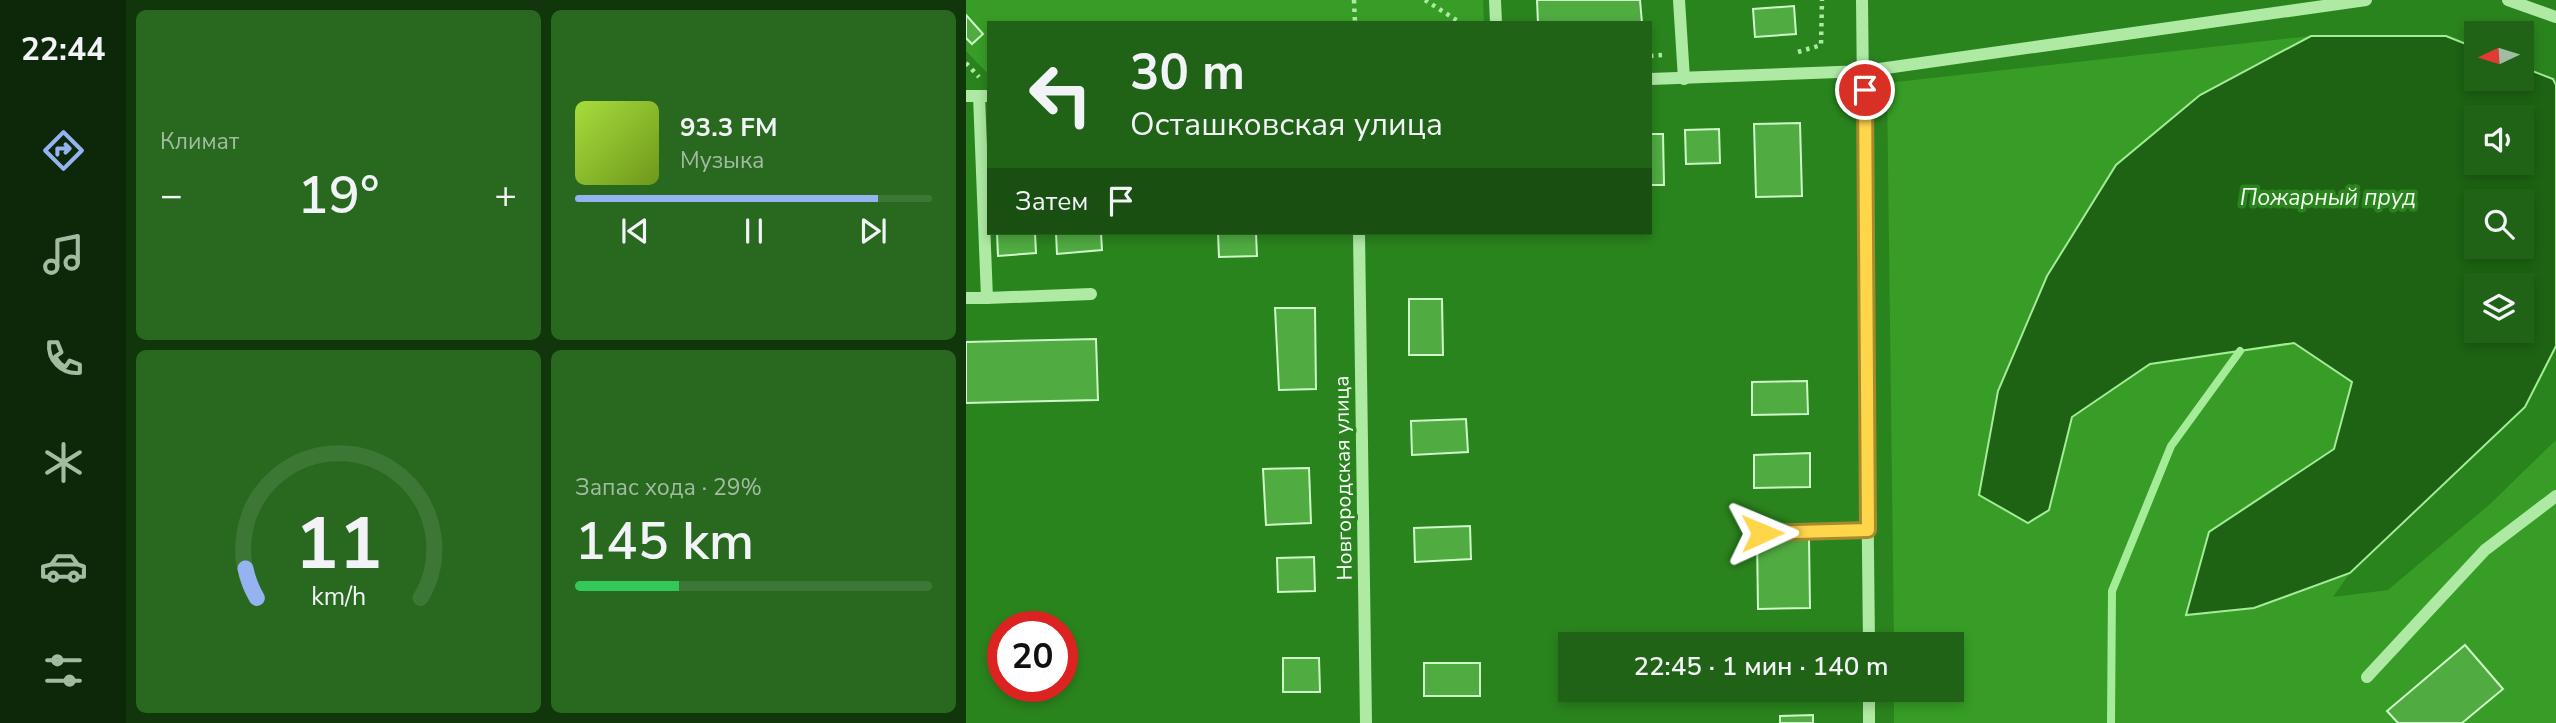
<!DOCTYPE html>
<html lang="ru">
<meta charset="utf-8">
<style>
:root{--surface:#206316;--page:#28691f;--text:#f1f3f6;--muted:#a2bca1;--line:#3d7735;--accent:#95b2f1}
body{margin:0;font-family:"Nunito Sans",sans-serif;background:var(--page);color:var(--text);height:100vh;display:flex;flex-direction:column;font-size:26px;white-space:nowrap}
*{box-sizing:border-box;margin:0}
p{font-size:23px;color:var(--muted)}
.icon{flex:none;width:38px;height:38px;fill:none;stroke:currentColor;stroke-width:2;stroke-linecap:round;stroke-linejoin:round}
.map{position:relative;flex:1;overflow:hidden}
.details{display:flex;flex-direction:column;gap:10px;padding:10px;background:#12360c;width:840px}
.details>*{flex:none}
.banner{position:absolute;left:21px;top:21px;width:665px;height:214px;border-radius:0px;box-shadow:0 4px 10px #0003;background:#206316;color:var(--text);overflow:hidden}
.needle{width:46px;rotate:266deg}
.fabs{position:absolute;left:1498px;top:21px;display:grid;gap:14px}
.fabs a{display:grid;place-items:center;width:70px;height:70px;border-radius:0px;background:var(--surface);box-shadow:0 4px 10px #0003;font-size:35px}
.speed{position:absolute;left:21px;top:611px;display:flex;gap:14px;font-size:35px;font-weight:700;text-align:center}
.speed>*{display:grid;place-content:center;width:91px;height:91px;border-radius:50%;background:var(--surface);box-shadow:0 4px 10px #0003;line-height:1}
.speed .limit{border:10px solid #d22;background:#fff;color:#111}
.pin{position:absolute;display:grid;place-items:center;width:60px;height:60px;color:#fff;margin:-30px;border:4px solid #fff;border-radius:50%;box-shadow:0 2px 7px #0007}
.me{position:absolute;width:77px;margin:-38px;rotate:89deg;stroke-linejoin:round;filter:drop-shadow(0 0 5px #0008)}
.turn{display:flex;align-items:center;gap:24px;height:147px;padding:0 28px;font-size:32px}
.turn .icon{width:91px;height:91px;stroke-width:2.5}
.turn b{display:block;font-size:49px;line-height:60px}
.then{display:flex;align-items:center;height:66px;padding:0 28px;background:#0003;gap:14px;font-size:26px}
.big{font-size:52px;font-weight:600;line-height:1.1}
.details .card{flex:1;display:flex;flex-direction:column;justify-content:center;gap:10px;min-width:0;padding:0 24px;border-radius:10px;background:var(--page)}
.details .dial{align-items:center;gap:0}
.dial svg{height:182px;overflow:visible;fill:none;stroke:var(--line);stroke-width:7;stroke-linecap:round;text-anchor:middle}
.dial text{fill:var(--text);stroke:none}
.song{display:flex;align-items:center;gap:21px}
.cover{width:84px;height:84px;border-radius:10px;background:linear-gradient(135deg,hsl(80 70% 55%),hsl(80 70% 35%))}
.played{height:7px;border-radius:4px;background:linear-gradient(90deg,var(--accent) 85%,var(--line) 85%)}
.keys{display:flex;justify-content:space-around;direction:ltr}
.heat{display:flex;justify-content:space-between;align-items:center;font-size:38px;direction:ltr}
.charge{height:10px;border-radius:5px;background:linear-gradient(90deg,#34c759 29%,var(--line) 0)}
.details .tiles{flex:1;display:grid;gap:10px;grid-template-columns:repeat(2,1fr)}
.trip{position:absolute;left:592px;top:632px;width:406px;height:70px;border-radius:0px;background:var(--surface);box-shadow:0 4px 10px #0003;font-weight:600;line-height:70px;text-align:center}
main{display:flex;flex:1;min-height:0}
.dock{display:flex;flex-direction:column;width:126px;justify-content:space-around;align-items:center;background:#0d2809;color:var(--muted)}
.dock .icon{width:49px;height:49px}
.dock .on{color:var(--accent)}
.dock b{font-size:32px;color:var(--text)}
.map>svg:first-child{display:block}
.green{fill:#379d26}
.water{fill:#1d6313;stroke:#a4ec97;stroke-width:2;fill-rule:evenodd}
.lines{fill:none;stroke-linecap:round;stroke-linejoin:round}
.stream{stroke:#a4ec97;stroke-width:8}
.building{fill:#50ab41;stroke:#cff8c9;stroke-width:2}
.path{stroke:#aeeaa4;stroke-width:4.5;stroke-dasharray:3.5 5;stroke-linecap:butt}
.minor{stroke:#aeeaa4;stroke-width:12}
.route-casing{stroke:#a68a30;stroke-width:18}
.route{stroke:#ffd54a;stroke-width:12}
.labels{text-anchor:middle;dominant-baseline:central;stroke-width:7;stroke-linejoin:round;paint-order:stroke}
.street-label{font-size:21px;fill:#fff;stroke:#2a841d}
.water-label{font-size:23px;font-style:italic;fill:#f1fcef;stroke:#2a841d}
</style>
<main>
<nav class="dock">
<b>22:44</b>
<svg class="icon on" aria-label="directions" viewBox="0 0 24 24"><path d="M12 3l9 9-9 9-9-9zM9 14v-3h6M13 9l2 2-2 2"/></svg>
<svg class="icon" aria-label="music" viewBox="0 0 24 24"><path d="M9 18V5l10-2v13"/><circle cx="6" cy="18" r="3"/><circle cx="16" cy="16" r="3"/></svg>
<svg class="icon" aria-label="phone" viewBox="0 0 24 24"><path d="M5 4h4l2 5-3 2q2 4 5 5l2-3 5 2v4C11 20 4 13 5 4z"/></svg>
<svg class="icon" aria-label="climate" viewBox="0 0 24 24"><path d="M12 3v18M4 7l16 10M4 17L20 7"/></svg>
<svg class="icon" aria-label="car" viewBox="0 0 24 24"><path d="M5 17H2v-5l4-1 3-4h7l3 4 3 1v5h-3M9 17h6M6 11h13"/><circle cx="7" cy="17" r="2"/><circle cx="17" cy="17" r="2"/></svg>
<svg class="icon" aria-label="filters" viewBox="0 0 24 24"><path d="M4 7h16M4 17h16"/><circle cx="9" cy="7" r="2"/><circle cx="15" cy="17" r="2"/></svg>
</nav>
<section class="details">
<div class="tiles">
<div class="card"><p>Климат</p>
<div class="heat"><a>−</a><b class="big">19°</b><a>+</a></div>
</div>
<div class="card">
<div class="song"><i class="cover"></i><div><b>93.3 FM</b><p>Музыка</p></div></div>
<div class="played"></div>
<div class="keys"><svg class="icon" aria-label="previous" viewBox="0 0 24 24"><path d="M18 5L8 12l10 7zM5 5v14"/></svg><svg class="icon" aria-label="pause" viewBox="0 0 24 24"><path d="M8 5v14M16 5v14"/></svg><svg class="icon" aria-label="next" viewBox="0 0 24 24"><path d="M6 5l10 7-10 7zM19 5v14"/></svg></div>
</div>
<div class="card dial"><svg viewBox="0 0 100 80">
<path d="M14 69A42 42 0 1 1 86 69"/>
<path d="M14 69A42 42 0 0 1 9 56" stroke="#95b2f1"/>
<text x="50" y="56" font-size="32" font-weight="700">11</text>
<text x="50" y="72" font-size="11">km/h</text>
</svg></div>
<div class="card"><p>Запас хода · 29%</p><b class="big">145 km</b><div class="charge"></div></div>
</div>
</section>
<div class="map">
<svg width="1590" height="723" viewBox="0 0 1590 723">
<rect width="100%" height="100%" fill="#2a841d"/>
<g class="green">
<path d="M0 0H517L518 23H23V75L0 51Z"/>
<path d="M1345 36 1234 95 1150 165 1083 510 1106 417 1184 364 1328 342 1386 382 1368 449 1243 532 1220 615 1288 608 1384 573 1367 597 1422 590 1523 505 1590 440V723H928V690H985V644H928L921 83Z"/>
</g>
<path class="water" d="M1345 36H1480L1510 48V79H1556V67L1587 79 1590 85V346L1559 407 1384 573 1288 608 1220 615 1243 532 1368 449 1386 382 1328 343 1184 364 1106 417 1083 510 1062 523 1013 495 1032 391 1081 276 1150 165 1234 95ZM1510 117H1556V163H1510ZM1510 201H1556V247H1510ZM1510 285H1556V331H1510Z"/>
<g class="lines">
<path class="stream" d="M1145 723 1146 591 1205 446 1274 351"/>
</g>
<g class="building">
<path d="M571 0H674L676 23H572Z"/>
<path d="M828 6 830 34 789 37 787 9Z"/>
<path d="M0 15 17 34 6 44 0 38Z"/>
<path d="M834 123 836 196 790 197 788 124Z"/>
<path d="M753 129 754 163 720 164 719 130Z"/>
<path d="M684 134H697L698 185H684Z"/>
<path d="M31 233H69L70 253 32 256Z"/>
<path d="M90 233H135L136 250 91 254Z"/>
<path d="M252 233H290L291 256 253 257Z"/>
<path d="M443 299H476L477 355H443Z"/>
<path d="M309 308H349L350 389 313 390Z"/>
<path d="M130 339 132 400 0 403V342Z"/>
<path d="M841 381 842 414 786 415V382Z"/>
<path d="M500 419 502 452 446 455 445 421Z"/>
<path d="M844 453V487L788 488V455Z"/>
<path d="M343 468 345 523 300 525 297 469Z"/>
<path d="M504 526 505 559 449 562 448 528Z"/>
<path d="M791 539H843L844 608 792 609Z"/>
<path d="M348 557 349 591 312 592 311 558Z"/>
<path d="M1499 645 1537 689 1496 723H1432L1421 711Z"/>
<path d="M317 658H353L354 692H317Z"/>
<rect x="458" y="663" width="56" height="33"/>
<path d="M847 715V723H814V716Z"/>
</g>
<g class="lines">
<g class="path">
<path d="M388 0 389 23"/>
<path d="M459 0 495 23"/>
<path d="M832 52 855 45 856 0"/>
<path d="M684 56 697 55"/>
<path d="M0 63 13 77"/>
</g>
<g class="minor">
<path d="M529 0 530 23"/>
<path d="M713 0 718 79"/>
<path d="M896 0 903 644"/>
<path d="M1542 0 1590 17"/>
<path d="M684 79 899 71 1400 0"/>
<path d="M0 96H23"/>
<path d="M393 233 400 723"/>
<path d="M0 298H21L13 96"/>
<path d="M21 298 125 294"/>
<path d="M796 533 902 530"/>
<path d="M1401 677 1519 550 1590 496"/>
<path d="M903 690V723"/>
</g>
</g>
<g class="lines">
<defs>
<path id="route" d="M796 533 902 530 899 90"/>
</defs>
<use href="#route" class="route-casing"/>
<use href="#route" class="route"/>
</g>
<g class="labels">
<g class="street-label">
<text transform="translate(377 478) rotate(-91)">Новгородская улица</text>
</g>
<g class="water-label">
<text x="1362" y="197">Пожарный пруд</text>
</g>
</g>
</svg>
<div class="fabs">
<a><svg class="needle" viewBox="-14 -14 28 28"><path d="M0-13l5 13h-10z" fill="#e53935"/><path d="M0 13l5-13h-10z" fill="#a2bca1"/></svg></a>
<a><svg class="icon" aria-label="sound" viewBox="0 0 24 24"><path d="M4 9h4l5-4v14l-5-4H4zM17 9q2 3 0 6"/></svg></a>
<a><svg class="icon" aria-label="search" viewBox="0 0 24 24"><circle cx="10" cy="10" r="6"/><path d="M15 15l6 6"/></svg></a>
<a><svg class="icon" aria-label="layers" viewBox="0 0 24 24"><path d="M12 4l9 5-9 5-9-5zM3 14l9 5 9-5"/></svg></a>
</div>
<div class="speed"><div class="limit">20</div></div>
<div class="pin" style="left:899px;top:90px;background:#d93025"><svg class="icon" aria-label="arrive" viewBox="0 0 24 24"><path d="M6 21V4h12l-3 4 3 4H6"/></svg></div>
<svg class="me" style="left:796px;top:533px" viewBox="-20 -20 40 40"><path d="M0-17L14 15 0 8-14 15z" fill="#ffd54a" stroke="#fff" stroke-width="4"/></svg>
<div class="trip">22:45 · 1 мин · 140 m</div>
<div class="banner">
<div class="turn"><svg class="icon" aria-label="left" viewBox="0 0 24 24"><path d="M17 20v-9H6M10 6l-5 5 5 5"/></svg><div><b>30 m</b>Осташковская улица</div></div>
<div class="then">Затем<svg class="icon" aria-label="arrive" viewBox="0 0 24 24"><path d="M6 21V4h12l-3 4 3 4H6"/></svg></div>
</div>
</div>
</main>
